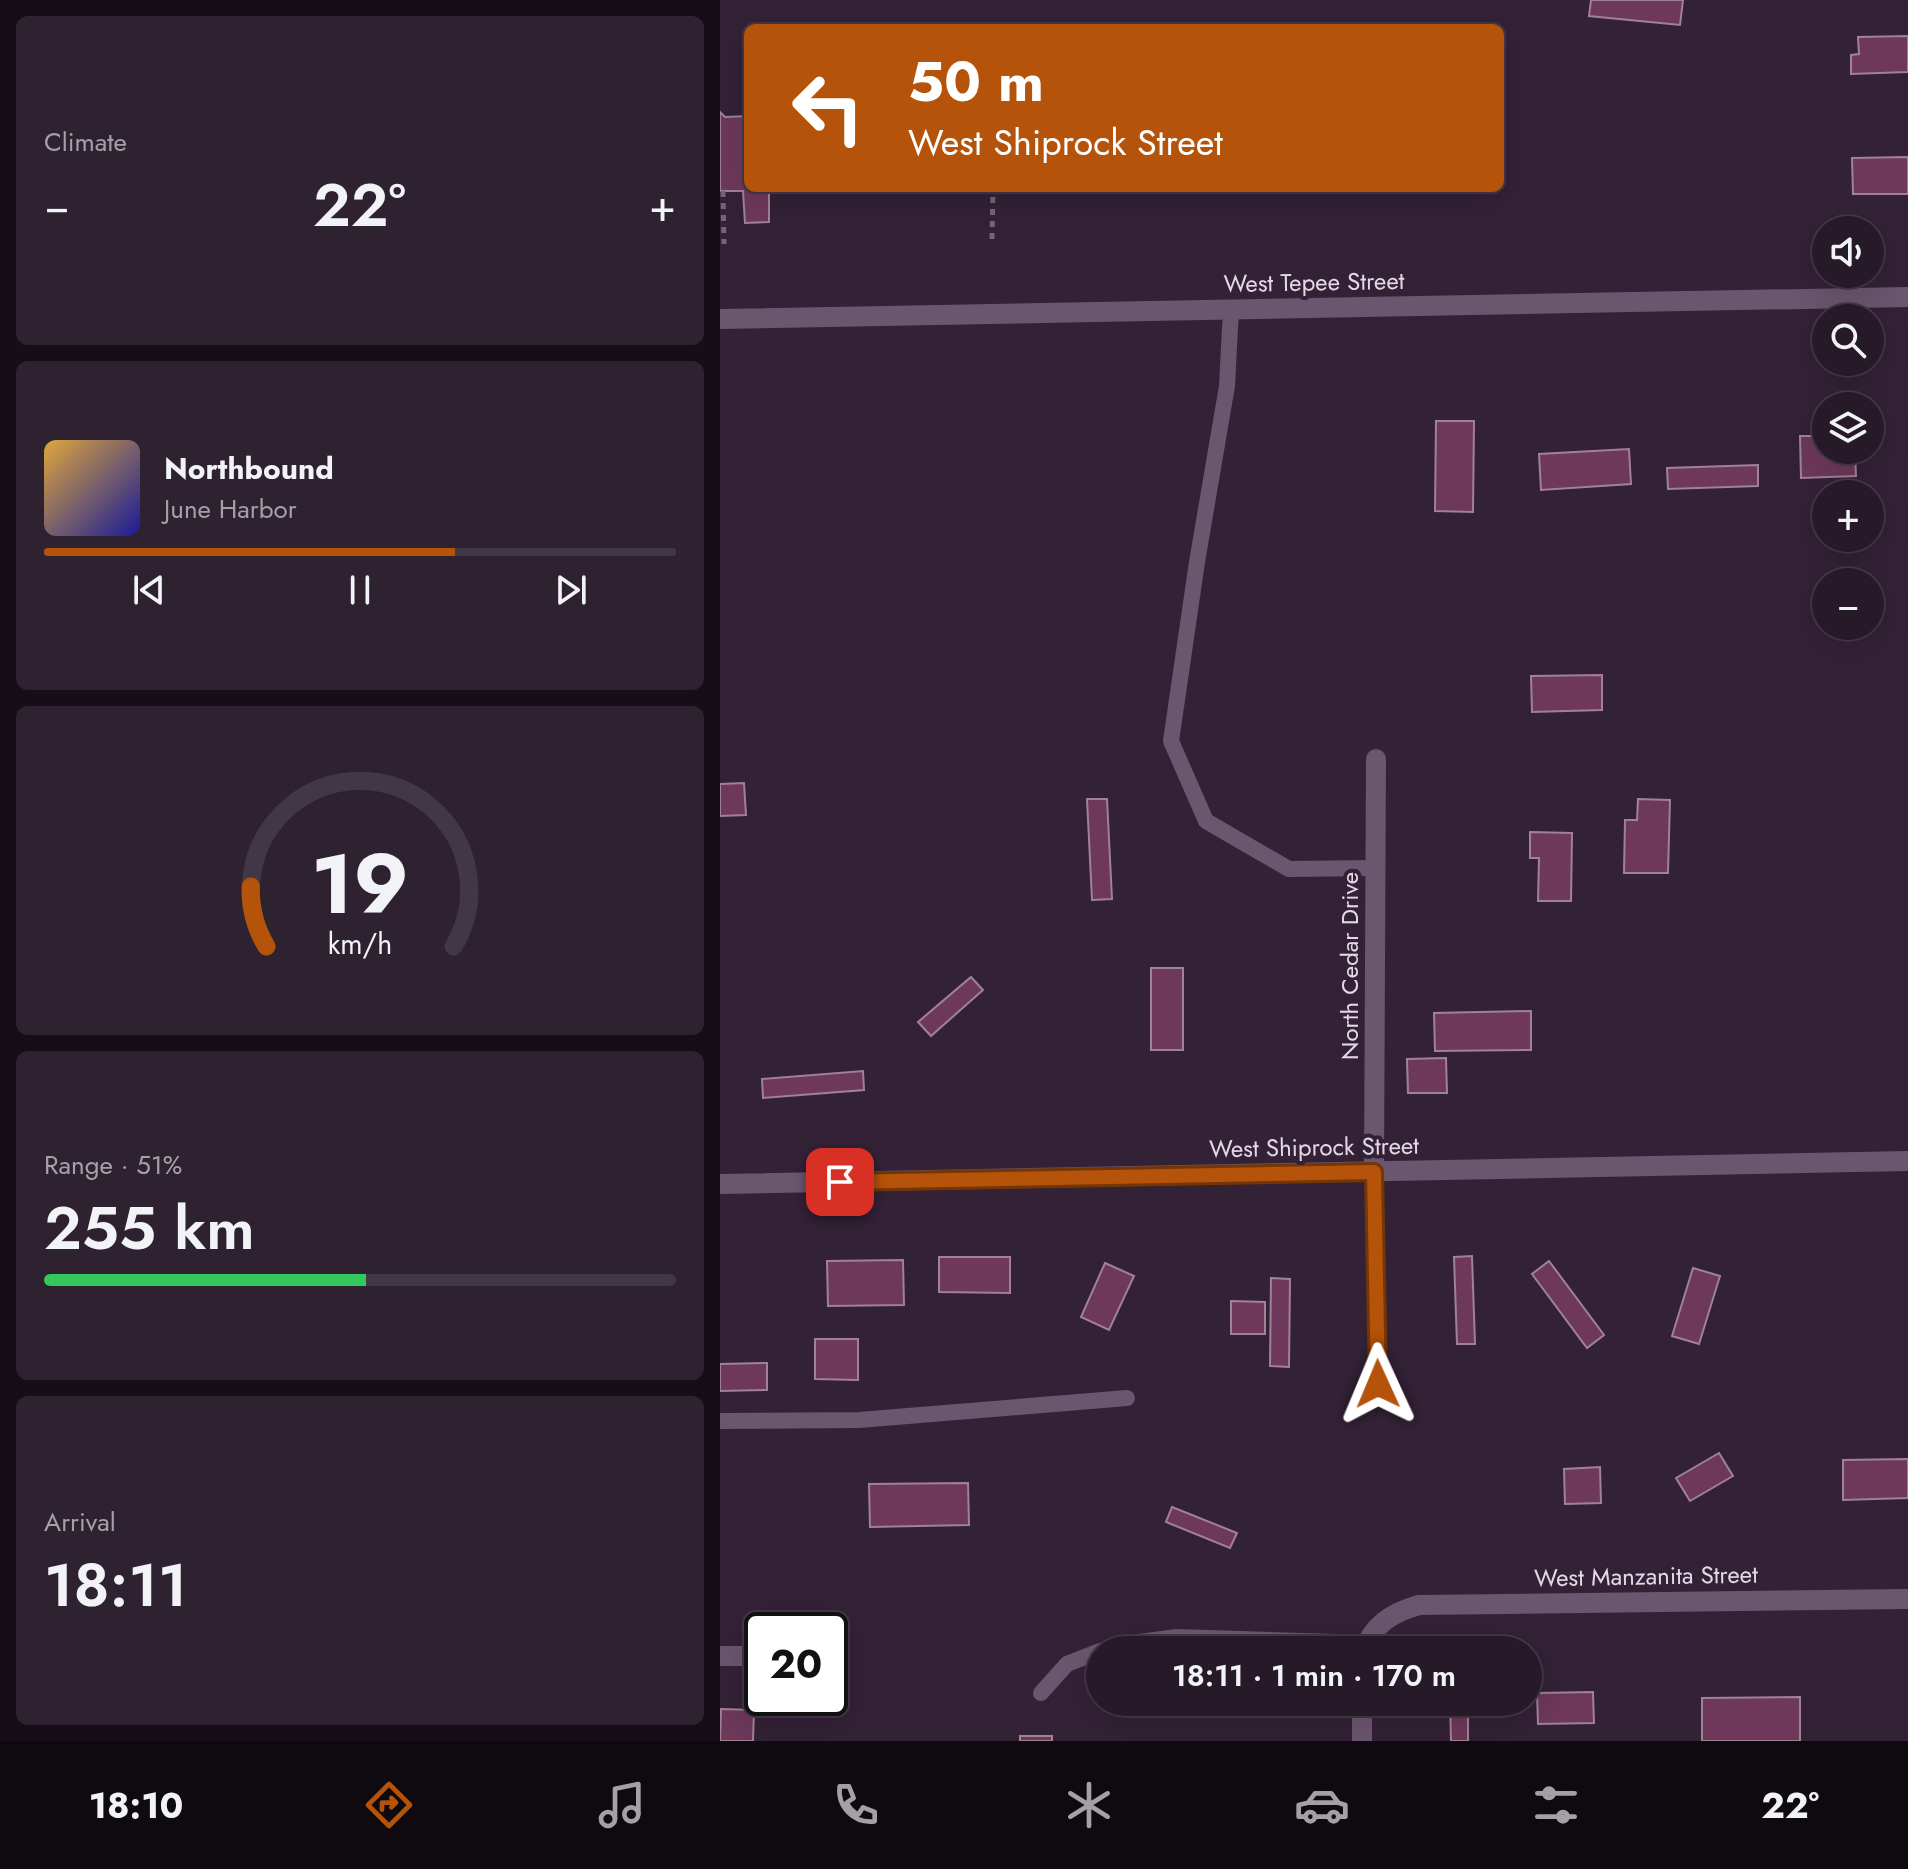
<!DOCTYPE html>
<meta charset="utf-8">
<style>
:root{--surface:#261928;--page:#2e2230;--text:#f1f3f6;--muted:#a4a0a8;--line:#423845;--accent:#b45309}
body{margin:0;font-family:Jost,sans-serif;background:var(--page);color:var(--text);height:100vh;display:flex;flex-direction:column;font-size:30px;white-space:nowrap}
*{box-sizing:border-box;margin:0}
p{font-size:26px;color:var(--muted)}
.icon{flex:none;width:44px;height:44px;fill:none;stroke:currentColor;stroke-width:2;stroke-linecap:round;stroke-linejoin:round}
.map{position:relative;flex:1;overflow:hidden}
.panel{display:flex;flex-direction:column;gap:16px;padding:16px;background:#150e16;width:720px}
.panel>*{flex:none}
.guide{position:absolute;left:24px;top:24px;width:760px;height:168px;border-radius:12px;box-shadow:0 8px 32px #0002,0 0 0 2px var(--line);background:#b45309;color:#fff;overflow:hidden}
.controls{position:absolute;left:1092px;top:216px;display:grid;gap:16px}
.controls a{display:grid;place-items:center;width:72px;height:72px;border-radius:50%;background:var(--surface);box-shadow:0 8px 32px #0002,0 0 0 2px var(--line);font-size:40px}
.speed{position:absolute;left:24px;top:1612px;display:flex;gap:16px;font-size:40px;font-weight:700;text-align:center}
.speed>*{display:grid;place-content:center;width:104px;height:104px;border-radius:50%;background:var(--surface);box-shadow:0 8px 32px #0002,0 0 0 2px var(--line);line-height:1}
.speed .limit{border:4px solid #111;border-radius:12px;background:#fff;color:#111}
.pin{position:absolute;display:grid;place-items:center;width:68px;height:68px;color:#fff;margin:-34px;border-radius:16px;box-shadow:0 4px 12px #0006}
.me{position:absolute;width:88px;margin:-44px;rotate:359deg;stroke-linejoin:round;filter:drop-shadow(0 0 6px #0008)}
.turn{display:flex;align-items:center;gap:28px;height:168px;padding:0 32px;font-size:36px}
.turn .icon{width:104px;height:104px;stroke-width:2.5}
.turn b{display:block;font-size:56px;line-height:68px}
.big{font-size:60px;font-weight:600;line-height:1.1}
.panel .card{flex:1;display:flex;flex-direction:column;justify-content:center;gap:12px;min-width:0;padding:0 28px;border-radius:12px;background:var(--page)}
.panel .dial{align-items:center;gap:0}
.dial svg{height:208px;overflow:visible;fill:none;stroke:var(--line);stroke-width:7;stroke-linecap:round;text-anchor:middle}
.dial text{fill:var(--text);stroke:none}
.song{display:flex;align-items:center;gap:24px}
.cover{width:96px;height:96px;border-radius:12px;background:linear-gradient(135deg,hsl(40 70% 55%),hsl(240 70% 35%))}
.played{height:8px;border-radius:4px;background:linear-gradient(90deg,var(--accent) 65%,var(--line) 65%)}
.keys{display:flex;justify-content:space-around;direction:ltr}
.heat{display:flex;justify-content:space-between;align-items:center;font-size:44px;direction:ltr}
.charge{height:12px;border-radius:6px;background:linear-gradient(90deg,#34c759 51%,var(--line) 0)}
.trip{position:absolute;left:366px;top:1636px;width:456px;height:80px;border-radius:40px;background:var(--surface);box-shadow:0 8px 32px #0002,0 0 0 2px var(--line);font-weight:600;line-height:80px;text-align:center}
.tabs{display:flex;height:128px;justify-content:space-around;align-items:center;background:#0f0a10;color:var(--muted)}
.tabs .icon{width:56px;height:56px}
.tabs .active{color:var(--accent)}
.tabs b{font-size:36px;color:var(--text)}
main{display:flex;flex:1;min-height:0}
.map>svg:first-child{display:block}
.building{fill:#6d385a;stroke:#a18294;stroke-width:2}
.lines{fill:none;stroke-linecap:round;stroke-linejoin:round}
.path{stroke:#746477;stroke-width:5;stroke-dasharray:6 6;stroke-linecap:butt}
.lane{stroke:#6a566e;stroke-width:16}
.street{stroke:#6a566e;stroke-width:20}
.route-casing{stroke:#753606;stroke-width:20}
.route{stroke:#b45309;stroke-width:14}
.labels{text-anchor:middle;dominant-baseline:central;stroke-width:8;stroke-linejoin:round;paint-order:stroke}
.street-label{font-size:24px;fill:#e4d8e6;stroke:#332136}
</style>
<main>
<section class="panel">
<div class="card"><p>Climate</p>
<div class="heat"><a>−</a><b class="big">22°</b><a>+</a></div>
</div>
<div class="card">
<div class="song"><i class="cover"></i><div><b>Northbound</b><p>June Harbor</p></div></div>
<div class="played"></div>
<div class="keys"><svg class="icon" aria-label="previous" viewBox="0 0 24 24"><path d="M18 5L8 12l10 7zM5 5v14"/></svg><svg class="icon" aria-label="pause" viewBox="0 0 24 24"><path d="M8 5v14M16 5v14"/></svg><svg class="icon" aria-label="next" viewBox="0 0 24 24"><path d="M6 5l10 7-10 7zM19 5v14"/></svg></div>
</div>
<div class="card dial"><svg viewBox="0 0 100 80">
<path d="M14 69A42 42 0 1 1 86 69"/>
<path d="M14 69A42 42 0 0 1 8 46" stroke="#b45309"/>
<text x="50" y="56" font-size="32" font-weight="700">19</text>
<text x="50" y="72" font-size="11">km/h</text>
</svg></div>
<div class="card"><p>Range · 51%</p><b class="big">255 km</b><div class="charge"></div></div>
<div class="card"><p>Arrival</p><b class="big">18:11</b></div>
</section>
<div class="map">
<svg width="1188" height="1741" viewBox="0 0 1188 1741">
<rect width="100%" height="100%" fill="#332136"/>
<g class="building">
<path d="M871 0H963L960 25 869 16Z"/>
<path d="M1188 36V72L1131 74V55L1139 54 1138 37Z"/>
<path d="M0 112 5 117 28 116V188H49V222L25 223 23 191H0Z"/>
<path d="M1188 157V194H1133L1132 158Z"/>
<path d="M716 421H754L753 512 715 511Z"/>
<path d="M1080 436H1106V450H1135L1136 476 1081 478Z"/>
<path d="M909 449 911 484 821 490 819 454Z"/>
<path d="M1038 465V486L948 489 947 468Z"/>
<path d="M882 675V710L812 712 811 676Z"/>
<path d="M24 783 26 815 0 816V784Z"/>
<path d="M367 799H387L392 899 372 900Z"/>
<path d="M918 799 950 800 948 873H904L905 820H917Z"/>
<path d="M810 832 852 833 851 901H818L819 858H810Z"/>
<rect x="431" y="968" width="32" height="82"/>
<path d="M251 977 263 990 211 1036 198 1022Z"/>
<path d="M811 1011V1050L715 1051 714 1013Z"/>
<path d="M726 1058 727 1093H688L687 1059Z"/>
<path d="M143 1071 144 1090 43 1098 42 1079Z"/>
<path d="M752 1256 755 1344H737L734 1257Z"/>
<path d="M219 1257H290V1293L219 1292Z"/>
<path d="M183 1260 184 1305 108 1306 107 1261Z"/>
<path d="M829 1261 884 1335 867 1348 812 1274Z"/>
<path d="M385 1263 414 1276 389 1330 361 1317Z"/>
<path d="M973 1268 1000 1276 979 1344 952 1336Z"/>
<path d="M551 1278 570 1279 569 1367 550 1366Z"/>
<path d="M511 1301 545 1302V1334H511Z"/>
<path d="M95 1339H138V1380L95 1379Z"/>
<path d="M47 1363V1390L0 1391V1364Z"/>
<path d="M999 1453 1013 1476 970 1501 956 1478Z"/>
<path d="M1188 1459V1498L1123 1500V1460Z"/>
<path d="M880 1467 881 1503 845 1504 844 1469Z"/>
<path d="M248 1483 249 1525 150 1527 149 1484Z"/>
<path d="M452 1507 517 1533 510 1548 446 1522Z"/>
<path d="M873 1692 874 1723 818 1724 817 1693Z"/>
<path d="M1080 1697V1741H982V1698Z"/>
<path d="M730 1702H748V1741H731Z"/>
<path d="M1 1709 34 1710 33 1741H0Z"/>
<rect x="300" y="1736" width="32" height="5"/>
</g>
<g class="lines">
<g class="path">
<path d="M3 191 4 244"/>
<path d="M272 239 273 188"/>
</g>
<g class="lane">
<path d="M511 309 507 386 477 562 451 741 486 821 569 869 655 868"/>
<path d="M654 1172 658 1384"/>
<path d="M0 1421 139 1420 407 1398"/>
<path d="M384 1650 396 1645 457 1637 647 1643"/>
<path d="M321 1693 347 1664 380 1651"/>
</g>
<g class="street">
<path d="M0 319 1188 297"/>
<path d="M654 1172 656 759"/>
<path d="M0 1184 1188 1161"/>
<path d="M645 1650C652 1624 674 1612 699 1605L1188 1599"/>
<path d="M0 1656H42"/>
<path d="M642 1702V1741"/>
</g>
</g>
<g class="lines">
<defs>
<path id="route" d="M120 1182 654 1172 658 1384"/>
</defs>
<use href="#route" class="route-casing"/>
<use href="#route" class="route"/>
</g>
<g class="labels">
<g class="street-label">
<text transform="translate(594 282) rotate(-1)">West Tepee Street</text>
<text transform="translate(629 966) rotate(-90)">North Cedar Drive</text>
<text transform="translate(594 1147) rotate(-1)">West Shiprock Street</text>
<text transform="translate(926 1576) rotate(-1)">West Manzanita Street</text>
</g>
</g>
</svg>
<div class="controls">
<a><svg class="icon" aria-label="sound" viewBox="0 0 24 24"><path d="M4 9h4l5-4v14l-5-4H4zM17 9q2 3 0 6"/></svg></a>
<a><svg class="icon" aria-label="search" viewBox="0 0 24 24"><circle cx="10" cy="10" r="6"/><path d="M15 15l6 6"/></svg></a>
<a><svg class="icon" aria-label="layers" viewBox="0 0 24 24"><path d="M12 4l9 5-9 5-9-5zM3 14l9 5 9-5"/></svg></a>
<a>+</a>
<a>−</a>
</div>
<div class="speed"><div class="limit">20</div></div>
<div class="pin" style="left:120px;top:1182px;background:#d93025"><svg class="icon" aria-label="arrive" viewBox="0 0 24 24"><path d="M6 21V4h12l-3 4 3 4H6"/></svg></div>
<svg class="me" style="left:658px;top:1384px" viewBox="-20 -20 40 40"><path d="M0-17L14 15 0 8-14 15z" fill="#b45309" stroke="#fff" stroke-width="4"/></svg>
<div class="trip">18:11 · 1 min · 170 m</div>
<div class="guide">
<div class="turn"><svg class="icon" aria-label="left" viewBox="0 0 24 24"><path d="M17 20v-9H6M10 6l-5 5 5 5"/></svg><div><b>50 m</b>West Shiprock Street</div></div>
</div>
</div>
</main>
<nav class="tabs">
<b>18:10</b>
<svg class="icon active" aria-label="directions" viewBox="0 0 24 24"><path d="M12 3l9 9-9 9-9-9zM9 14v-3h6M13 9l2 2-2 2"/></svg>
<svg class="icon" aria-label="music" viewBox="0 0 24 24"><path d="M9 18V5l10-2v13"/><circle cx="6" cy="18" r="3"/><circle cx="16" cy="16" r="3"/></svg>
<svg class="icon" aria-label="phone" viewBox="0 0 24 24"><path d="M5 4h4l2 5-3 2q2 4 5 5l2-3 5 2v4C11 20 4 13 5 4z"/></svg>
<svg class="icon" aria-label="climate" viewBox="0 0 24 24"><path d="M12 3v18M4 7l16 10M4 17L20 7"/></svg>
<svg class="icon" aria-label="car" viewBox="0 0 24 24"><path d="M5 17H2v-5l4-1 3-4h7l3 4 3 1v5h-3M9 17h6M6 11h13"/><circle cx="7" cy="17" r="2"/><circle cx="17" cy="17" r="2"/></svg>
<svg class="icon" aria-label="filters" viewBox="0 0 24 24"><path d="M4 7h16M4 17h16"/><circle cx="9" cy="7" r="2"/><circle cx="15" cy="17" r="2"/></svg>
<b>22°</b>
</nav>
